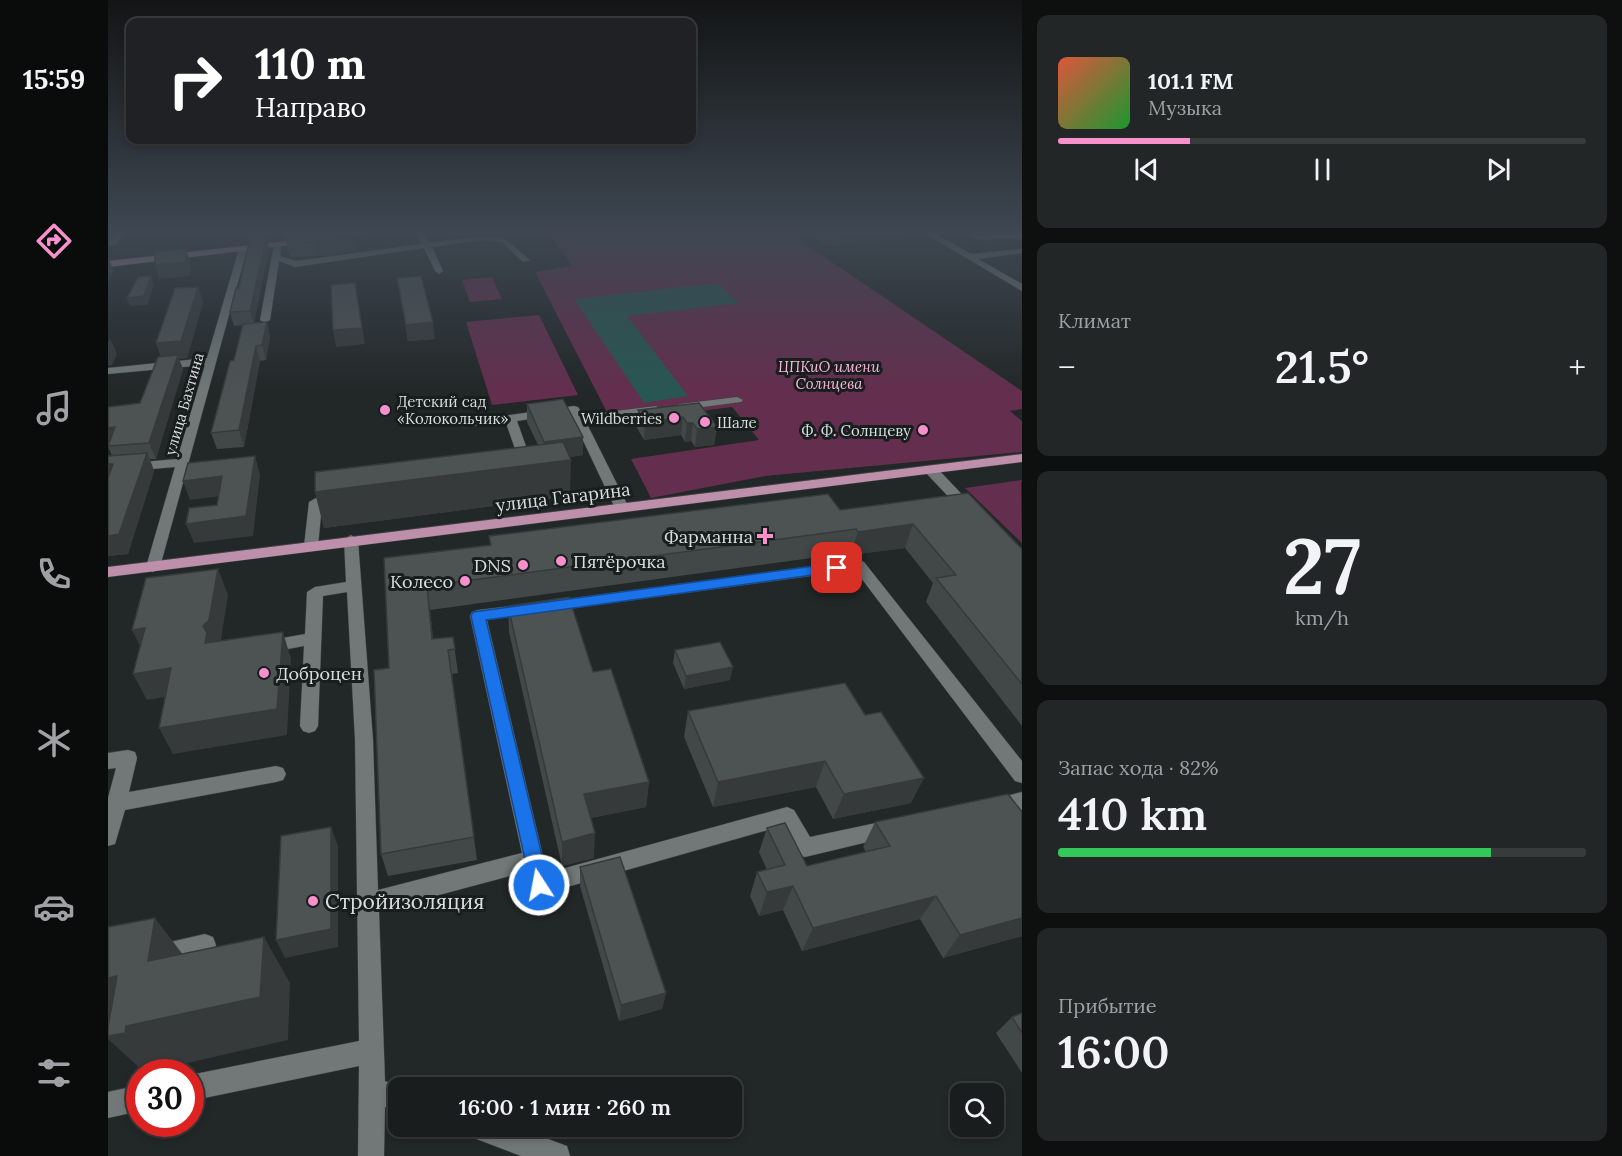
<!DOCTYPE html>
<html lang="ru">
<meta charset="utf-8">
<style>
:root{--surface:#1a1d1d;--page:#232626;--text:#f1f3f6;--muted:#9fa2a4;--line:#383b3b;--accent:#f890cc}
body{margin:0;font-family:Lora,serif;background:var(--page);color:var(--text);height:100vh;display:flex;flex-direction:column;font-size:22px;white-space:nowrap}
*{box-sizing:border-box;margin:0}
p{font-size:20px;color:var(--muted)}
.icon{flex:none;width:33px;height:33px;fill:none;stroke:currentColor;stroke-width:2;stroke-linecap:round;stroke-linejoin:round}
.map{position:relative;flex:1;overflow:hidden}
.sheet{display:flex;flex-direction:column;gap:15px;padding:15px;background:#0e1010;width:600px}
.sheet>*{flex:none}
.guide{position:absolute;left:18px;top:18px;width:570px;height:126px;border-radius:12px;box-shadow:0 3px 9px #0003,0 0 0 2px var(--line);background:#202124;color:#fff;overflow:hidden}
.tools{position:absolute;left:842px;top:1083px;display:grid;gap:12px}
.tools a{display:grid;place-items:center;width:54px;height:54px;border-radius:12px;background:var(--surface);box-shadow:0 3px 9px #0003,0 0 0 2px var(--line);font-size:30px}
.speed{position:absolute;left:18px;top:1059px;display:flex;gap:12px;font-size:30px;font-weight:700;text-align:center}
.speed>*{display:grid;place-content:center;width:78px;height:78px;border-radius:50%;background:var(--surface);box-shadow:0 3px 9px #0003,0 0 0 2px var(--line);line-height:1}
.speed .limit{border:9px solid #d22;background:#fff;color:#111}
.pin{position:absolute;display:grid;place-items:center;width:51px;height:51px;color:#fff;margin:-26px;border-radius:12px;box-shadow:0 3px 9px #0006}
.me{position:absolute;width:66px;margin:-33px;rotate:349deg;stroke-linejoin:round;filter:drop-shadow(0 0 4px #0008)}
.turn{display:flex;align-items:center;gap:21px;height:126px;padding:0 30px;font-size:27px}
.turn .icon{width:78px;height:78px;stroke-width:2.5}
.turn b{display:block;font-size:42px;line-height:51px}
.big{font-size:45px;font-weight:600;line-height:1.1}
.sheet .widget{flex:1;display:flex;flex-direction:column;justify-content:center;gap:9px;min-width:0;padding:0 21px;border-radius:12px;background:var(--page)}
.sheet .dial{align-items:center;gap:0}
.dial b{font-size:78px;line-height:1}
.song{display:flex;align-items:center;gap:18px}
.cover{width:72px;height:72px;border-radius:9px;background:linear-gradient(135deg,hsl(10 70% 55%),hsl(130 70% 35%))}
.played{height:6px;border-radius:3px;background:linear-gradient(90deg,var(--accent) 25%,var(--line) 25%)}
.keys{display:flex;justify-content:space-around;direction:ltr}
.heat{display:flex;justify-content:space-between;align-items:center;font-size:33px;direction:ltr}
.charge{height:9px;border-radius:4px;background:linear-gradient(90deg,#34c759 82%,var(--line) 0)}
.trip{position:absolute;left:280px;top:1077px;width:354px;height:60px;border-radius:12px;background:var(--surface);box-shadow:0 3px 9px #0003,0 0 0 2px var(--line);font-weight:600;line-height:60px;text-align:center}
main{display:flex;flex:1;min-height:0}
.tab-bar{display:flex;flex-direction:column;width:108px;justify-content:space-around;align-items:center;background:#0a0c0c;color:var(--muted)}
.tab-bar .icon{width:42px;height:42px}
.tab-bar .selected{color:var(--accent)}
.tab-bar b{font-size:27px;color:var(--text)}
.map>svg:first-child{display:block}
.green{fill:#642e4e}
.water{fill:#285652}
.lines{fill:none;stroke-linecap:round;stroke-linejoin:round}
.minor-casing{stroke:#3d4141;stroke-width:1}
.major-casing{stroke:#3d4141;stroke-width:1}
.minor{fill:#717877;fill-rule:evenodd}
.major{fill:#bd8faa;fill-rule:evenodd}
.wall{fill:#424747}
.shaded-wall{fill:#363a3a}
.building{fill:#4d5353;stroke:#363a3a;stroke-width:1.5}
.route{fill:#1a73e8;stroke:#114b97;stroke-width:1.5}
.poi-dot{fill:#f890cc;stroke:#181e1d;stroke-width:2}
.labels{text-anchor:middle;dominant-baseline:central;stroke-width:6;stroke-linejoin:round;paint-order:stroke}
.far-park-label{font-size:15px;font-style:italic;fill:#fab5db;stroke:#181e1d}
.far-poi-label{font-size:15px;fill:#dadddd;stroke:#181e1d;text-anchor:start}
.far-street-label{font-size:15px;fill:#dadddd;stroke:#181e1d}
.street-label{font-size:18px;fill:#dadddd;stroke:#181e1d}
.poi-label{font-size:18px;fill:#dadddd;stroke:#181e1d;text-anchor:end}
.near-poi-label{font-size:21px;fill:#dadddd;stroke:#181e1d;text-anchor:start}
</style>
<main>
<nav class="tab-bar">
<b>15:59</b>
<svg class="icon selected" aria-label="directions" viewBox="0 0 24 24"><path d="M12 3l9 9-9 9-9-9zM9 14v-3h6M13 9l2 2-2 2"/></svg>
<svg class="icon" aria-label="music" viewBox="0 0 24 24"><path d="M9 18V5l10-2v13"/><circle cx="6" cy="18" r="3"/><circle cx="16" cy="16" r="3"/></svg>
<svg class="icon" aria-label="phone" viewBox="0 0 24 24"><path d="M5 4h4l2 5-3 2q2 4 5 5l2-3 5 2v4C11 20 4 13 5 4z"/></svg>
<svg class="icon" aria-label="climate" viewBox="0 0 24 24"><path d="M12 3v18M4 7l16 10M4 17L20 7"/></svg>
<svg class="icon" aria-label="car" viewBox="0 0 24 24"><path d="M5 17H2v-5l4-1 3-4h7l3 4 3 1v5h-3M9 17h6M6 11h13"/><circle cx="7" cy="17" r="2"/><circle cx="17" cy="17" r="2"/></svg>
<svg class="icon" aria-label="filters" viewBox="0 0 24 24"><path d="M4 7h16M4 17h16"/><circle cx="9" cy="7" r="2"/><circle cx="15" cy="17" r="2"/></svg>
</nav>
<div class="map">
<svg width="914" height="1156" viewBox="0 0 914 1156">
<rect width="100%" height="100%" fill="#222727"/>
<g class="green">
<path d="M440 231H678L914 391V409L902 411 914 421V452L657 476 543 498 523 459 651 440 624 407 504 422 427 272 464 266Z"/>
<path d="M384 277 394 299 362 302 354 280Z"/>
<path d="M431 315 470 395 384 405 358 322Z"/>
<path d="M914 480 913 484 914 543 857 488Z"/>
</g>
<path class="water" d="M609 283 631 303 519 316 580 396 536 403 466 299Z"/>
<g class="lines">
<defs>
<g id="minor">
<path d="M11 231H20L7 245H1V241Z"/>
<path d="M305 231H313L321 243 373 236 396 238 422 260 415 262 394 242 373 240 324 247 335 271 331 274 327 271 316 248 187 267 171 261 162 320 157 323 152 320 166 245 173 247 172 256 188 261 314 244Z"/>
<path d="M813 231H823L863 254 914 249V253L870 259 914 284V291Z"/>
<path d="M854 231H864L873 236 909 234 914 235V240C891 233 876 249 854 231Z"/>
<path d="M135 247 139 249 52 567 45 572 40 570 38 567 67 467 0 473V465L69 459 97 365 0 374V368L99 358 131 249Z"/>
<path d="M629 397 635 400 633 402 572 410 566 407 572 404Z"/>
<path d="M466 406 470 407 475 415 548 406 554 409 548 412 478 422 521 508 519 511H509L507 508 462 413 409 421 425 466 419 470 413 466 398 423 355 427 349 423 355 419 402 415Z"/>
<path d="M823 466 828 467 865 506 867 509 865 512H855L818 473 817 470Z"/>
<path d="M230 495 235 496 237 499 235 502 214 505 210 546 208 549H198L196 546 201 502 208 498Z"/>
<path d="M243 535 250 540 265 740 270 890 414 853 362 616 364 612 370 610 420 604 426 605 428 609 426 613 379 620 439 873 679 807 686 810 702 837 782 820 789 823 792 829 789 835 697 857 690 855 674 826 431 895 423 892 417 872 271 911 277 1081 294 1088H291V1112L277 1107 276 1156H250L251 1066 82 1101V1075L251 1041 247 740 239 592 215 596 210 726 207 731 201 733 195 731 192 726 196 646 158 653 152 651 150 647 152 643 158 641 197 634 199 592 207 587 238 582 236 540Z"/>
<path d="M751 560 756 562 914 761V783L907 781 747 570 444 611 438 610 436 606 438 602 444 601Z"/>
<path d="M20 750 27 752 29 758 21 792 168 766 175 768 178 774 175 780 168 782 17 810 7 844 0 846V798L8 768 0 769V753Z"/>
<path d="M914 792V810L887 816 880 813 877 807 880 801Z"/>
<path d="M97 934 105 937 108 945 105 953 53 965 45 962 42 954 45 946Z"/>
<path d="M32 1085V1111L0 1118V1092Z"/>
<path d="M354 1126H405L459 1146 462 1156H413L358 1135Z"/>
</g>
<g id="major">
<path d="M251 231H276L223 239 219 237Z"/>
<path d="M197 239H200V243L0 267V261Z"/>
<path d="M914 454V462L0 577V567Z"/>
</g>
</defs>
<use href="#minor" class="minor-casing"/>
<use href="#major" class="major-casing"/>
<use href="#minor" class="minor"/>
<use href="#major" class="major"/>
</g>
<g class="wall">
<path d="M139 231H164L163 239 159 240 161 248 146 323 159 322 162 337 158 360 152 361 136 447 109 449 103 433 126 360 135 325 126 326 122 312 131 288 142 238Z"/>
<path d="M175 231H241L248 251 210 256 182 257Z"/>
<path d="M331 231H383V232L337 238Z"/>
<path d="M697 231H816L815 235 719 246Z"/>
<path d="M289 278 327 339 300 341Z"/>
<path d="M90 287 95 302 79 358 71 359 75 369 48 459H42L46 471 20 554 0 556V456H4L0 446 32 403 53 356 48 343Z"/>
<path d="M591 403 609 427 606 445 587 447 583 441 577 442 573 435 536 440 529 428 530 410Z"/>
<path d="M419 404 475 455 462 457V496L216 528 207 492 430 445 419 422Z"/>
<path d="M860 493 914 549V726L818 602 825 583 797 548 742 555 740 553 322 610 325 639 345 637 350 673 344 674 369 860 280 876 273 854 281 668 276 558 382 545 381 536 732 510Z"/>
<path d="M400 606 485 672 541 782 538 807 483 818 486 858 454 866 401 632Z"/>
<path d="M567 650 622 680 576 689 565 663Z"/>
<path d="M737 683 803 803 725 819 708 787 605 807 576 737 580 711Z"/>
<path d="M767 822 914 936 835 958 812 919 694 951 675 910 651 916 642 896 649 872 659 870 651 852 659 828 699 866 758 852 755 847Z"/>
<path d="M472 867 558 993 554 1009 511 1021 472 886Z"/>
<path d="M914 1013V1073L888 1033 904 1017Z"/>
</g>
<g class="shaded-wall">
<path d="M141 231H164L163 239 159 240 161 248 146 324 142 311 143 241Z"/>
<path d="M337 231H383V232L337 238Z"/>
<path d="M794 231H816L815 235 719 246 720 240Z"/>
<path d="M832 231H848L831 233Z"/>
<path d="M245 237 248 251 210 256 207 242Z"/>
<path d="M78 249 82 262V276L51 279 47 265Z"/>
<path d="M0 257 6 271 0 282Z"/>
<path d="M43 276 46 285 39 305 22 306 19 298Z"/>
<path d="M247 283 257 344 228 347 225 330Z"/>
<path d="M90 287 95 302 79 358 71 359 75 369 48 459 41 443 54 360 48 343Z"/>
<path d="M159 322 162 337 158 360 154 345Z"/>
<path d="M325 322 327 339 300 341 298 325Z"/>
<path d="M2 338 9 354 4 365 0 366V343Z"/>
<path d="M148 346 152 361 136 447 131 430Z"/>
<path d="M575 417 573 435 536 440 537 422Z"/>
<path d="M579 423H585L583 441 577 442Z"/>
<path d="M7 427 14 443 0 444V428Z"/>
<path d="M609 427 606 445 587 447 589 429Z"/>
<path d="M475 437V455L437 461 436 442Z"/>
<path d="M39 453 46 471 20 554 0 556V536Z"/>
<path d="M147 456 152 475 145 536 86 543 78 524 138 516Z"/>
<path d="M463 460 462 496 216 528 207 492Z"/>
<path d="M0 464H5L0 484Z"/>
<path d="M114 476 121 495 82 500 75 481Z"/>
<path d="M805 524 797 548 742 555 750 532Z"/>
<path d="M110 569 120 595 112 646 97 643 95 626Z"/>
<path d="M319 586 322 610 328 663 324 639Z"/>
<path d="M37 628V656L24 630Z"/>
<path d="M175 632 183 659 179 735 65 754 51 728Z"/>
<path d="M625 667 622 680 576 689 578 676Z"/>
<path d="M63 668 76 694 39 700 25 674Z"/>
<path d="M717 761 708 787 605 807 610 782Z"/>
<path d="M816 778 803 803 725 819 736 794Z"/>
<path d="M541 782 538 807 476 819V794Z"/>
<path d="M223 827 230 846V947L177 958 168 940Z"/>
<path d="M487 833 486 858 454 866V842Z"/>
<path d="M685 886 675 910 651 916 659 892Z"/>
<path d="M828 896 812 919 694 951 705 928Z"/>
<path d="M47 918 82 964 40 961Z"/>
<path d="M914 918V936L835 958 852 935Z"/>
<path d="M156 937 182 983 180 1040 58 1068V1072H36L0 1039V978Z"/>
<path d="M558 993 554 1009 511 1021 513 1005Z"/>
</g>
<g class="building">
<path d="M187 231H241L245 237 207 242 179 243 176 233Z"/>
<path d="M708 231H794L720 240Z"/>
<path d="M159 236 142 311 122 312 128 288H131L142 238Z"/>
<path d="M78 249V262L47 265V252Z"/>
<path d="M43 276 36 296 19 298 30 277Z"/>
<path d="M313 276 325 322 298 325 289 278Z"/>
<path d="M247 283 254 328 225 330 223 285Z"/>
<path d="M90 287 73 341 48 343 67 288Z"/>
<path d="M159 322 154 345 148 346 131 430 103 433 122 361 126 360 135 324Z"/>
<path d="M70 355 41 443 0 446 7 427 0 428V407L32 403 50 357Z"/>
<path d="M455 399 475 437 436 442 419 404Z"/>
<path d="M591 403 609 427 589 429 585 423H579L575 417 537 422 530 410Z"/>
<path d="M455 442 463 460 207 492V472Z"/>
<path d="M39 453 11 534 0 536V478L5 464H0V456Z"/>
<path d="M147 456 138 516 78 524 81 508 109 505 114 476 75 481 80 463Z"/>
<path d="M860 493 914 549V684L828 578 848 575 805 524 750 532 748 529 319 586 324 639 345 637 347 649 340 650 366 837 273 854 266 670 281 668 276 558 383 545 381 536 720 494 732 510Z"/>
<path d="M110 569 101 620 95 626 99 633 97 643 175 632 169 709 51 728 63 668 25 674 37 628 24 630 38 578Z"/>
<path d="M461 597 485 672 503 669 541 782 476 794 487 833 454 842 400 606Z"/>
<path d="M612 642 625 667 578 676 567 650Z"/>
<path d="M737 683 757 715 773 712 816 778 736 794 717 761 610 782 580 711Z"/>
<path d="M900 794 914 812V918L852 935 828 896 705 928 685 886 659 892 649 872 677 865 659 828 677 823 699 866 782 846 767 822Z"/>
<path d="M223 827V929L168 940 173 836Z"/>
<path d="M512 857 558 993 513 1005 472 867Z"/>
<path d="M47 918 40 961 156 937 152 997 18 1026 17 1033 0 1036V1027L9 976 0 978V927Z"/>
<path d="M914 1013V1033L904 1017Z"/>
</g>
<linearGradient id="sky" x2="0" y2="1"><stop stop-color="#131515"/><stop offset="0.59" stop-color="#3e4752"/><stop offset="1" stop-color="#3e4752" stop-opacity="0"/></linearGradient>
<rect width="914" height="393" fill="url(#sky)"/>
<path class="route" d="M729 563 734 564 736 568 734 571 378 620 441 885 438 891 431 894 424 891 363 616 365 612Z"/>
<g class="poi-dot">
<circle cx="277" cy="410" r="6"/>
<circle cx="566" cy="418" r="6"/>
<circle cx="597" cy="422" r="6"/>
<circle cx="815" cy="430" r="6"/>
<path d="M654 527h6v6h6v6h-6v6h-6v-6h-6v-6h6z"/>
<circle cx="453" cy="561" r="6"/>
<circle cx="415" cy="565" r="6"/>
<circle cx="357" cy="581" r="6"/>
<circle cx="156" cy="673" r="6"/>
<circle cx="205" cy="901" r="6"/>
</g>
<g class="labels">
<g class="far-park-label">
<text x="721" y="366">ЦПКиО имени<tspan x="721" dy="17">Солнцева</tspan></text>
</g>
<g class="far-poi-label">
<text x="289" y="401">Детский сад<tspan x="289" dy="17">«Колокольчик»</tspan></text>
<text x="554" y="418" text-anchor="end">Wildberries</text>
<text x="609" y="422">Шале</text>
<text x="803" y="430" text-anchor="end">Ф. Ф. Солнцеву</text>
</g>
<g class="far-street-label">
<text transform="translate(76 404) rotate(-74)">улица Бахтина</text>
</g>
<g class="street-label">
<text transform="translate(455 497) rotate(-7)">улица Гагарина</text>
</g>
<g class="poi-label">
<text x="645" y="536">Фарманна</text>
<text x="465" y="561" text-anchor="start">Пятёрочка</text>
<text x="403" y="565">DNS</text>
<text x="345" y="581">Колесо</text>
<text x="168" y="673" text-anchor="start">Доброцен</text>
</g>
<g class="near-poi-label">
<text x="217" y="901">Стройизоляция</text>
</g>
</g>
</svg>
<div class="tools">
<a><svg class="icon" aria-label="search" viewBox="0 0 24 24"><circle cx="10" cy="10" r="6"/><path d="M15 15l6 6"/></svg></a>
</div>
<div class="speed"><div class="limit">30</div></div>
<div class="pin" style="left:729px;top:568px;background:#d93025"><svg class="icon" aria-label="arrive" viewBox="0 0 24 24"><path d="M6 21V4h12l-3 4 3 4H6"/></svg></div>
<svg class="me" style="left:431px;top:885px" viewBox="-20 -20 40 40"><circle r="17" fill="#1a73e8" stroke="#fff" stroke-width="3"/><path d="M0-11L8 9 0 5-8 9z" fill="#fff"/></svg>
<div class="trip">16:00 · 1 мин · 260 m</div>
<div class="guide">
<div class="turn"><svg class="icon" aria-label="right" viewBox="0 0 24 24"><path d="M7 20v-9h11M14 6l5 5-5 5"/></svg><div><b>110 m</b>Направо</div></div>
</div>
</div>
<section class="sheet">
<div class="widget">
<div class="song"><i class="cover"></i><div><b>101.1 FM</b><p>Музыка</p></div></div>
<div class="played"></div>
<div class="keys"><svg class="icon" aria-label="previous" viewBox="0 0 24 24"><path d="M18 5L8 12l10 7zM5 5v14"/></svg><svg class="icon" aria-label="pause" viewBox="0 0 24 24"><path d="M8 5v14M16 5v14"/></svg><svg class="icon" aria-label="next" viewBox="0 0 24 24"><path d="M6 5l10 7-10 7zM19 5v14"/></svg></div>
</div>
<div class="widget"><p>Климат</p>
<div class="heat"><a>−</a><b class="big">21.5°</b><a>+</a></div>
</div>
<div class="widget dial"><b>27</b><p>km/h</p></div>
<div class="widget"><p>Запас хода · 82%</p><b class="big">410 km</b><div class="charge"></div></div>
<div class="widget"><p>Прибытие</p><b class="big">16:00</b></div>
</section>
</main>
